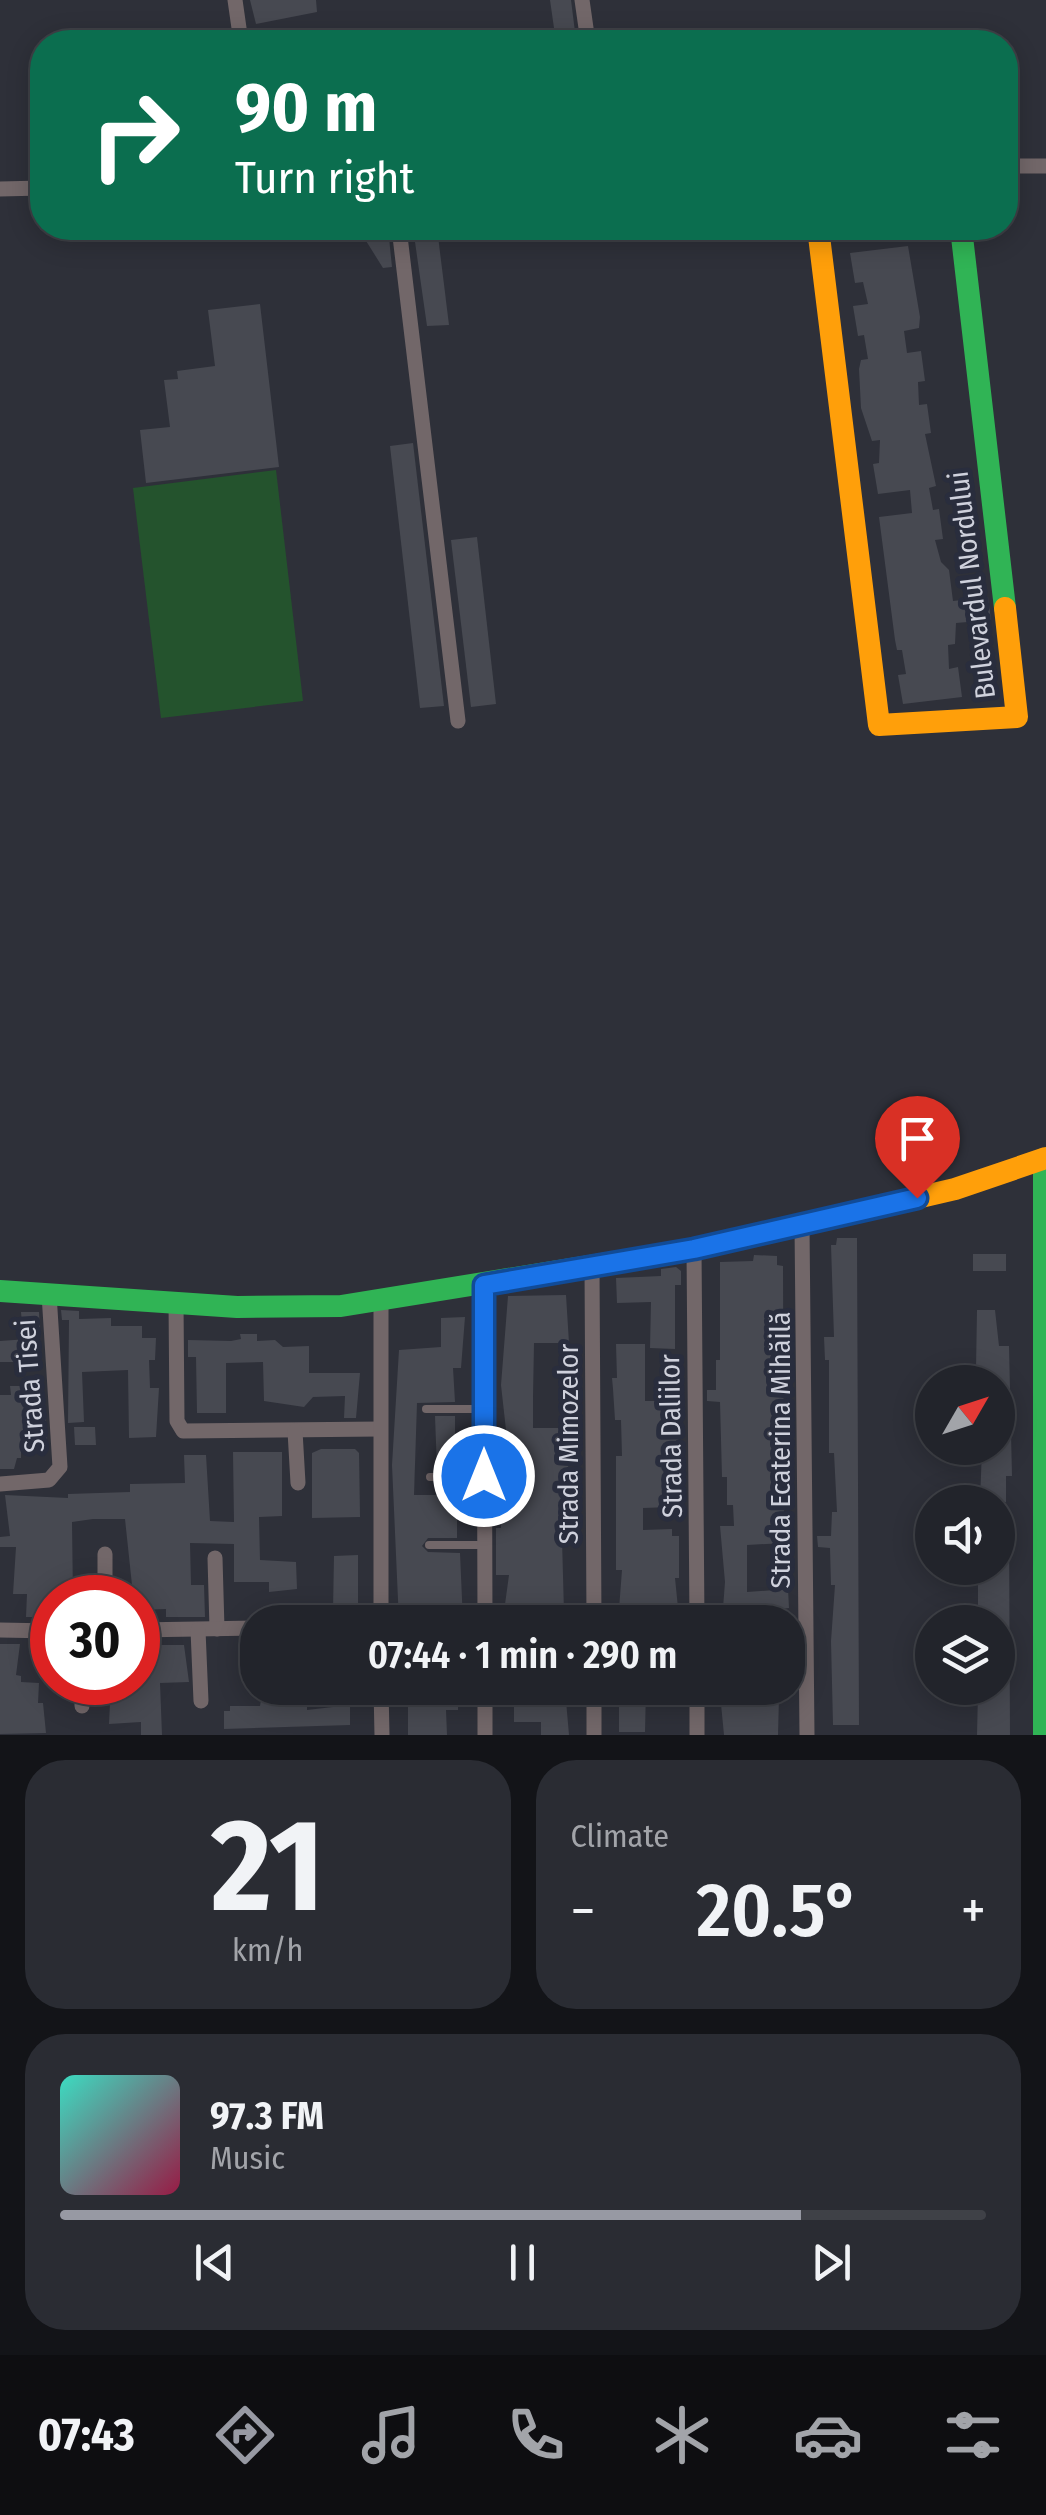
<!DOCTYPE html>
<meta charset="utf-8">
<style>
:root{--surface:#22242b;--page:#2a2c33;--text:#f1f3f6;--muted:#a2a4a9;--line:#3f4147;--accent:#9799a3}
body{margin:0;font-family:"Fira Sans Condensed",sans-serif;background:var(--page);color:var(--text);height:100vh;display:flex;flex-direction:column;font-size:38px;white-space:nowrap}
*{box-sizing:border-box;margin:0}
p{font-size:32px;color:var(--muted)}
.icon{flex:none;width:55px;height:55px;fill:none;stroke:currentColor;stroke-width:2;stroke-linecap:round;stroke-linejoin:round}
.map{position:relative;height:1735px;overflow:hidden}
.side{display:flex;flex-direction:column;gap:25px;padding:25px;background:#131418;flex:1}
.side>*{flex:none}
.guide{position:absolute;left:30px;top:30px;width:988px;height:210px;border-radius:40px;box-shadow:0 5px 25px #0003,0 0 0 2px var(--line);background:#0b6e4f;color:#fff;overflow:hidden}
.needle{width:65px;rotate:51deg}
.controls{position:absolute;left:915px;top:1365px;display:grid;gap:20px}
.controls a{display:grid;place-items:center;width:100px;height:100px;border-radius:50%;background:var(--surface);box-shadow:0 5px 25px #0003,0 0 0 2px var(--line);font-size:50px}
.speed{position:absolute;left:30px;top:1575px;display:flex;gap:20px;font-size:50px;font-weight:700;text-align:center}
.speed>*{display:grid;place-content:center;width:130px;height:130px;border-radius:50%;background:var(--surface);box-shadow:0 5px 25px #0003,0 0 0 2px var(--line);line-height:1}
.speed .limit{border:15px solid #d22;background:#fff;color:#111}
.pin{position:absolute;display:grid;place-items:center;width:85px;height:85px;color:#fff;margin:-102px -42px;border-radius:50% 50% 50% 0;rotate:-45deg;box-shadow:0 0 10px #0007}
.pin .icon{rotate:45deg}
.me{position:absolute;width:110px;margin:-55px;rotate:0deg;stroke-linejoin:round;filter:drop-shadow(0 0 8px #0008)}
.turn{display:flex;align-items:center;gap:35px;height:210px;padding:0 40px;font-size:45px}
.turn .icon{width:130px;height:130px;stroke-width:2.5}
.turn b{display:block;font-size:70px;line-height:85px}
.big{font-size:75px;font-weight:600;line-height:1.1}
.side .card{flex:1;display:flex;flex-direction:column;justify-content:center;gap:15px;min-width:0;padding:0 35px;border-radius:40px;background:var(--page)}
.side .dial{align-items:center;gap:0}
.dial b{font-size:130px;line-height:1}
.song{display:flex;align-items:center;gap:30px}
.cover{width:120px;height:120px;border-radius:15px;background:linear-gradient(135deg,hsl(170 70% 55%),hsl(340 70% 35%))}
.played{height:10px;border-radius:5px;background:linear-gradient(90deg,var(--accent) 80%,var(--line) 80%)}
.keys{display:flex;justify-content:space-around;direction:ltr}
.heat{display:flex;justify-content:space-between;align-items:center;font-size:55px;direction:ltr}
.side .tiles{flex:1;display:grid;gap:25px;grid-template-columns:1fr 1fr}
.card:last-child{grid-column:span 2}
.trip{position:absolute;left:240px;top:1605px;width:565px;height:100px;border-radius:40px;background:var(--surface);box-shadow:0 5px 25px #0003,0 0 0 2px var(--line);font-weight:600;line-height:100px;text-align:center}
.menu{display:flex;height:160px;justify-content:space-around;align-items:center;background:#0e0e11;color:var(--muted)}
.menu .icon{width:70px;height:70px}
.menu .on{color:var(--accent)}
.menu b{font-size:45px;color:var(--text)}
.map>svg:first-child{display:block}
.green{fill:#24532d}
.building{fill:#474951}
.lines{fill:none;stroke-linecap:round;stroke-linejoin:round}
.lane{stroke:#726769;stroke-width:8}
.street{stroke:#726769;stroke-width:15}
.fast{stroke:#30b455;stroke-width:22}
.slow{stroke:#ff9f0a;stroke-width:22}
.route-casing{stroke:#114b97;stroke-width:25}
.route{stroke:#1a73e8;stroke-width:18}
.labels{text-anchor:middle;dominant-baseline:central;stroke-width:10;stroke-linejoin:round;paint-order:stroke}
.street-label{font-size:28px;fill:#cfd1dc;stroke:#292d3d}
</style>
<div class="map">
<svg width="1046" height="1735" viewBox="0 0 1046 1735">
<rect width="100%" height="100%" fill="#2e3039"/>
<path class="green" d="M276 470 303 701 161 718 133 488Z"/>
<g class="building">
<path d="M250 0H316L317 12 256 24Z"/>
<path d="M550 0H571L576 40 556 42Z"/>
<path d="M358 228H388L392 267 383 268Z"/>
<path d="M413 228H437L449 325 427 326Z"/>
<path d="M908 246 920 317 919 328 904 331 907 353 921 351 925 381 918 382 919 405 927 404 931 433 925 434 936 486 929 488 933 510 939 509 943 539 935 540 941 562 949 570 953 601 988 597 991 620 956 623 955 644 948 645 949 669 958 667 962 697 903 704 898 675 906 674 902 650H897L895 640 879 517 912 513 910 490 878 494 873 464 879 463 880 440 872 441 861 408 859 369 861 360 868 359 864 335 858 336 853 306 868 304 863 282 855 283 850 253Z"/>
<path d="M260 304 279 467 146 483 140 430 170 427 164 380 178 379 177 371 215 366 208 310Z"/>
<path d="M413 443 444 706 420 708 390 446Z"/>
<path d="M477 537 496 704 471 707 451 540Z"/>
<path d="M837 1238H857L859 1725H833L831 1641 835 1585H831L830 1548 818 1547 817 1536H831L832 1512H837L834 1453H829V1360H825L824 1337H834L831 1245H836Z"/>
<rect x="973" y="1254" width="33" height="17"/>
<path d="M754 1255 777 1256V1265L783 1266 784 1543 747 1545V1592L788 1589 789 1608 779 1609 780 1622 722 1621 725 1582 720 1526H734L733 1505H727V1477H722L720 1402 707 1401V1390H716V1360H720V1262L753 1261Z"/>
<path d="M676 1267 681 1271V1285H675V1349L650 1348 651 1302 617 1303 616 1278 661 1276V1269Z"/>
<path d="M566 1295 569 1343H534L533 1397V1428H570V1442H565L570 1464 564 1472 565 1503H561L564 1612 558 1611 557 1622 503 1619 509 1575H496V1528H501V1498H507L506 1475H511L501 1385 508 1296Z"/>
<path d="M61 1310 79 1311V1319L111 1318V1326H142V1338H156L155 1360H149L150 1388H159L156 1437 129 1438 128 1370 82 1372 84 1422 68 1423 69 1320H62Z"/>
<path d="M977 1310H995L999 1346H1009L1012 1476H1006V1502H980L982 1448H998V1382H989V1369H976Z"/>
<path d="M21 1312H39L40 1333 23 1334Z"/>
<path d="M465 1317 461 1368H453L455 1402 417 1403 414 1495H437V1484H457V1538H428L422 1546 428 1552 460 1553 463 1622H399L392 1465 399 1350 441 1347V1318Z"/>
<path d="M240 1334H257V1341L275 1340 283 1347 309 1346V1373H360L356 1418H344L345 1396 313 1397 304 1407 264 1401 263 1362 226 1363V1413H197L196 1357H188V1340L231 1341 241 1339Z"/>
<path d="M28 1339 29 1362H0V1341Z"/>
<path d="M616 1344H645V1401H676L680 1463H669L671 1507 643 1508V1530L672 1529V1536H679V1578H675L679 1618 676 1622H618L622 1570H616V1456H622L621 1420H615L613 1389 612 1378H617Z"/>
<path d="M10 1386H28V1403L45 1402 47 1446H21V1458H17L14 1469H0V1395H11Z"/>
<path d="M435 1416H455V1469H437Z"/>
<path d="M74 1427H95L96 1445H75Z"/>
<path d="M321 1449H355L359 1453 360 1517 312 1518V1453Z"/>
<path d="M233 1452H282V1516L259 1517 260 1560 296 1562 297 1589 269 1592V1582H234V1544L190 1543 191 1585H204L205 1617H166V1609L138 1610V1598H116V1585H132L125 1519H93L72 1522 73 1598H52V1610L42 1611V1617H26L27 1594H13L16 1547H0V1537L10 1536 5 1495 68 1498V1494L130 1492V1484L185 1483 184 1455H206L210 1521 234 1522Z"/>
<path d="M998 1519 1009 1520 1010 1735H977L978 1692H998V1622H978V1568H998Z"/>
<path d="M358 1555V1610L333 1611 334 1556Z"/>
<path d="M0 1644H20L16 1675 21 1676V1682L39 1683 38 1703H43L46 1733 0 1734Z"/>
<path d="M159 1645H184L189 1682 160 1683 162 1735H141V1722L109 1724 111 1682 144 1680V1671H151V1648Z"/>
<path d="M263 1688H289L290 1705 307 1704V1710L350 1705V1725L224 1729V1711H230V1706H260Z"/>
<path d="M395 1688 458 1689V1710H446L447 1735H408V1707H395Z"/>
<path d="M619 1688H646L645 1732H619Z"/>
<path d="M542 1689H565L569 1735H541V1722H514V1699H542Z"/>
<path d="M754 1697H779L778 1735H724L721 1704H754Z"/>
</g>
<g class="lines">
<g class="lane">
<path d="M426 1409H484"/>
<path d="M430 1477 484 1476"/>
<path d="M429 1545H484"/>
</g>
<g class="street">
<path d="M235 0 241 42"/>
<path d="M582 0 588 42"/>
<path d="M296 42 351 36 358 42"/>
<path d="M1005 166H1046"/>
<path d="M0 189 42 188"/>
<path d="M399 228 458 721"/>
<path d="M802 1225 807 1735"/>
<path d="M694 1249 697 1622"/>
<path d="M592 1266 594 1622"/>
<path d="M484 1285 485 1622"/>
<path d="M176 1302 177 1421 183 1431 380 1429"/>
<path d="M295 1431 298 1483"/>
<path d="M0 1484 49 1480 60 1467 49 1294"/>
<path d="M215 1558 217 1629"/>
<path d="M105 1598V1554"/>
<path d="M381 1622V1299"/>
<path d="M0 1630 52 1631"/>
<path d="M138 1630 258 1628"/>
<path d="M198 1630 201 1701"/>
<path d="M312 1688 313 1693"/>
<path d="M381 1688 382 1735"/>
<path d="M485 1688V1735"/>
<path d="M594 1688V1735"/>
<path d="M697 1688V1735"/>
<path d="M82 1706V1682"/>
</g>
<g class="fast">
<path d="M961 228 1005 608"/>
<path d="M1044 1159V1735"/>
<path d="M0 1291 237 1307 341 1306 694 1249 839 1216"/>
</g>
<g class="slow">
<path d="M818 228 879 725 1017 717 1005 608"/>
<path d="M839 1216 955 1189 1046 1158"/>
</g>
</g>
<g class="lines">
<defs>
<path id="route" d="M484 1476V1285L694 1249 917 1198"/>
</defs>
<use href="#route" class="route-casing"/>
<use href="#route" class="route"/>
</g>
<g class="labels">
<g class="street-label">
<text transform="translate(972 585) rotate(-97)">Bulevardul Nordului</text>
<text transform="translate(30 1386) rotate(-94)">Strada Tisei</text>
<text transform="translate(671 1436) rotate(-91)">Strada Daliilor</text>
<text transform="translate(568 1444) rotate(-90)">Strada Mimozelor</text>
<text transform="translate(780 1450) rotate(-90)">Strada Ecaterina Mihăilă</text>
</g>
</g>
</svg>
<div class="controls">
<a><svg class="needle" viewBox="-14 -14 28 28"><path d="M0-13l5 13h-10z" fill="#e53935"/><path d="M0 13l5-13h-10z" fill="#a2a4a9"/></svg></a>
<a><svg class="icon" aria-label="sound" viewBox="0 0 24 24"><path d="M4 9h4l5-4v14l-5-4H4zM17 9q2 3 0 6"/></svg></a>
<a><svg class="icon" aria-label="layers" viewBox="0 0 24 24"><path d="M12 4l9 5-9 5-9-5zM3 14l9 5 9-5"/></svg></a>
</div>
<div class="speed"><div class="limit">30</div></div>
<div class="pin" style="left:917px;top:1198px;background:#d93025"><svg class="icon" aria-label="arrive" viewBox="0 0 24 24"><path d="M6 21V4h12l-3 4 3 4H6"/></svg></div>
<svg class="me" style="left:484px;top:1476px" viewBox="-20 -20 40 40"><circle r="17" fill="#1a73e8" stroke="#fff" stroke-width="3"/><path d="M0-11L8 9 0 5-8 9z" fill="#fff"/></svg>
<div class="trip">07:44 · 1 min · 290 m</div>
<div class="guide">
<div class="turn"><svg class="icon" aria-label="right" viewBox="0 0 24 24"><path d="M7 20v-9h11M14 6l5 5-5 5"/></svg><div><b>90 m</b>Turn right</div></div>
</div>
</div>
<section class="side">
<div class="tiles">
<div class="card dial"><b>21</b><p>km/h</p></div>
<div class="card"><p>Climate</p>
<div class="heat"><a>−</a><b class="big">20.5°</b><a>+</a></div>
</div>
<div class="card">
<div class="song"><i class="cover"></i><div><b>97.3 FM</b><p>Music</p></div></div>
<div class="played"></div>
<div class="keys"><svg class="icon" aria-label="previous" viewBox="0 0 24 24"><path d="M18 5L8 12l10 7zM5 5v14"/></svg><svg class="icon" aria-label="pause" viewBox="0 0 24 24"><path d="M8 5v14M16 5v14"/></svg><svg class="icon" aria-label="next" viewBox="0 0 24 24"><path d="M6 5l10 7-10 7zM19 5v14"/></svg></div>
</div>
</div>
</section>
<nav class="menu">
<b>07:43</b>
<svg class="icon on" aria-label="directions" viewBox="0 0 24 24"><path d="M12 3l9 9-9 9-9-9zM9 14v-3h6M13 9l2 2-2 2"/></svg>
<svg class="icon" aria-label="music" viewBox="0 0 24 24"><path d="M9 18V5l10-2v13"/><circle cx="6" cy="18" r="3"/><circle cx="16" cy="16" r="3"/></svg>
<svg class="icon" aria-label="phone" viewBox="0 0 24 24"><path d="M5 4h4l2 5-3 2q2 4 5 5l2-3 5 2v4C11 20 4 13 5 4z"/></svg>
<svg class="icon" aria-label="climate" viewBox="0 0 24 24"><path d="M12 3v18M4 7l16 10M4 17L20 7"/></svg>
<svg class="icon" aria-label="car" viewBox="0 0 24 24"><path d="M5 17H2v-5l4-1 3-4h7l3 4 3 1v5h-3M9 17h6M6 11h13"/><circle cx="7" cy="17" r="2"/><circle cx="17" cy="17" r="2"/></svg>
<svg class="icon" aria-label="filters" viewBox="0 0 24 24"><path d="M4 7h16M4 17h16"/><circle cx="9" cy="7" r="2"/><circle cx="15" cy="17" r="2"/></svg>
</nav>
